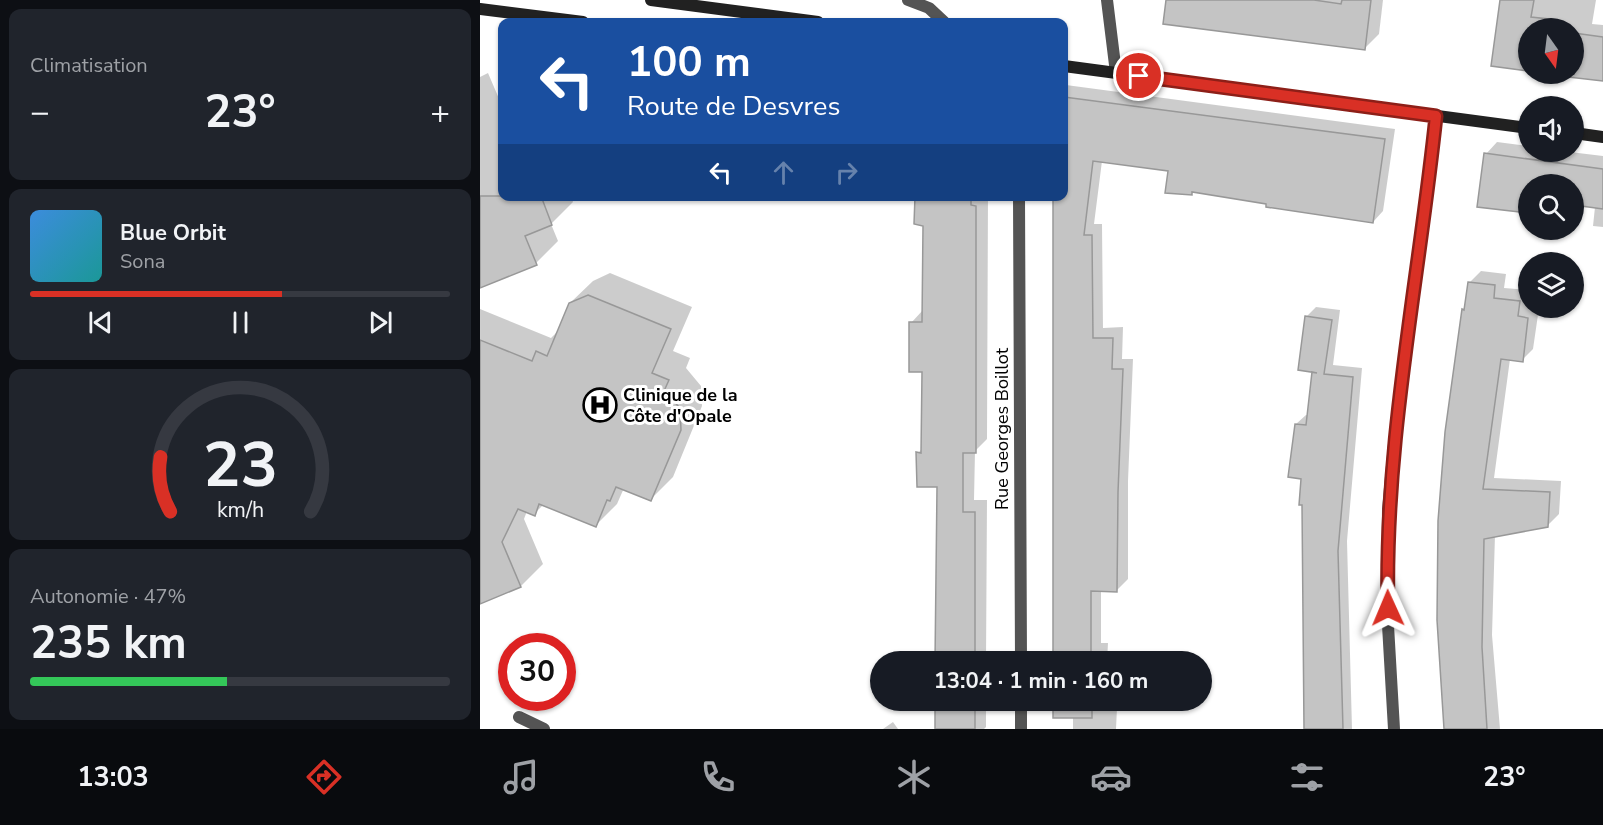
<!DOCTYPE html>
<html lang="fr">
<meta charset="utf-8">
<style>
:root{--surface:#171b24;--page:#20242c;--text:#f1f3f6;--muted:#9ea1a6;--line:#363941;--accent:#d93025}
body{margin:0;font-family:"Nunito Sans",sans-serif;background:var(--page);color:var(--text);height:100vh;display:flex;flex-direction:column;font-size:22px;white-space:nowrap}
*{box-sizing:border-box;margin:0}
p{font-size:20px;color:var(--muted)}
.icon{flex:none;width:33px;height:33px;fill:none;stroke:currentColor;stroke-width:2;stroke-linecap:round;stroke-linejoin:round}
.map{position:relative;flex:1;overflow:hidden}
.drawer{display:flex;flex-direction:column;gap:9px;padding:9px;background:#0d0f14;width:480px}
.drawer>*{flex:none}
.hud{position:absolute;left:18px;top:18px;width:570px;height:183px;border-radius:12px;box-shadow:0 2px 4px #0004;background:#1a4fa0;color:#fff;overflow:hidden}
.needle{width:39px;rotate:166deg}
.fabs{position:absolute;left:1038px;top:18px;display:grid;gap:12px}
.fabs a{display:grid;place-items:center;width:66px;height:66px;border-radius:50%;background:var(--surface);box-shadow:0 2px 4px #0004;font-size:30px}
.speed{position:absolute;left:18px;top:633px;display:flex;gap:12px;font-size:30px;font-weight:700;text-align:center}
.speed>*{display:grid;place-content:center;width:78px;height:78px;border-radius:50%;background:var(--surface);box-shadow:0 2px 4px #0004;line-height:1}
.speed .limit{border:9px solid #d22;background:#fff;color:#111}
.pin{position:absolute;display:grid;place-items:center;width:51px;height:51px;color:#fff;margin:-26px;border:3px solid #fff;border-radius:50%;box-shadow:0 2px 6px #0007}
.me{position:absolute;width:66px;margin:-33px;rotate:359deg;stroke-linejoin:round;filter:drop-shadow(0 0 4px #0008)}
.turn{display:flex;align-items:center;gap:21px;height:126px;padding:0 30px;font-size:27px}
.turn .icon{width:78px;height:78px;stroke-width:2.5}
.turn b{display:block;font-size:42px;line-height:51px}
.lanes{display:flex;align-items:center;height:57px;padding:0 30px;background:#0003;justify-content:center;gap:30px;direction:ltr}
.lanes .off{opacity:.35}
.big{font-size:45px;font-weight:700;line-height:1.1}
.drawer .tile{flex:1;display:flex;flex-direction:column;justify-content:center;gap:9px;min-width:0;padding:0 21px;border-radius:12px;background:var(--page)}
.drawer .dial{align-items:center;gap:0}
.dial svg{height:156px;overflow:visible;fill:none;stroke:var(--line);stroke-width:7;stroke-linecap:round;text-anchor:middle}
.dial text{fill:var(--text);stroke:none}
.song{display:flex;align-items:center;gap:18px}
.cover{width:72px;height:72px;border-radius:9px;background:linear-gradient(135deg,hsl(210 70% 55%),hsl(180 70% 35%))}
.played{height:6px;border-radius:3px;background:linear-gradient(90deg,var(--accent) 60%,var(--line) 60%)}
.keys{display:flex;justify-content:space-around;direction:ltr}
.heat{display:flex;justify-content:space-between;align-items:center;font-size:33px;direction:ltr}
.charge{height:9px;border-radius:4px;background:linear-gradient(90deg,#34c759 47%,var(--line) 0)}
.trip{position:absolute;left:390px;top:651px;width:342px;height:60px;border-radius:30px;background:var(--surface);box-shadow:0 2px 4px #0004;font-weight:700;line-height:60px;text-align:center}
.menu{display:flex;height:96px;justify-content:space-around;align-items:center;background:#090b0e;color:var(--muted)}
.menu .icon{width:42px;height:42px}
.menu .active{color:var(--accent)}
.menu b{font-size:27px;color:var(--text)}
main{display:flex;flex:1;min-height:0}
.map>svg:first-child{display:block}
.shadow{fill:#0003}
.building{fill:#c4c4c4;stroke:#989898;stroke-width:1.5}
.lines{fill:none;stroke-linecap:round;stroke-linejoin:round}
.service{stroke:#545454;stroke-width:12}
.minor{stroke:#545454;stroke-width:12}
.secondary{stroke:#212121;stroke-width:12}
.route-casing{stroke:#8d1f18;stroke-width:15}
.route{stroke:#d93025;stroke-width:10}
.labels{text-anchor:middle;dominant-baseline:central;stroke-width:6;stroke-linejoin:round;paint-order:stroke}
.poi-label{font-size:18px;font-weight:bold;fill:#000;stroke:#fff;text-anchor:start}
.street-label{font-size:18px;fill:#000;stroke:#fff}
</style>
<main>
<section class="drawer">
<div class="tile"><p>Climatisation</p>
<div class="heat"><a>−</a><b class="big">23°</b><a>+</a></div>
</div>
<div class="tile">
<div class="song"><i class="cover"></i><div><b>Blue Orbit</b><p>Sona</p></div></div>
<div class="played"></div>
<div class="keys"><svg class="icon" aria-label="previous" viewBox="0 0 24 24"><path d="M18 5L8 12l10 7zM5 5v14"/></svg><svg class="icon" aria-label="pause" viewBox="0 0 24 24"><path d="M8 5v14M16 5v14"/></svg><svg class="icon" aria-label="next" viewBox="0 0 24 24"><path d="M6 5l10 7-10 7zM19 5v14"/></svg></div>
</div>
<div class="tile dial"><svg viewBox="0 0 100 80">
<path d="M14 69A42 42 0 1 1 86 69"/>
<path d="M14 69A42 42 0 0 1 9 41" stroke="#d93025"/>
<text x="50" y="56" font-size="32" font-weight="700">23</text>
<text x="50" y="72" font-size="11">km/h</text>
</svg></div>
<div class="tile"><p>Autonomie · 47%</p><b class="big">235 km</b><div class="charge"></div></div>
</section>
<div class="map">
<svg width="1123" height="729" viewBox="0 0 1123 729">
<rect width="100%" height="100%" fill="#fff"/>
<g class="shadow">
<path d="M688 0H903L899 34 884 49Z"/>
<path d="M1021 0H1116L1112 24 1123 25V80L1075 74H1094V28H1048V70L1013 65Z"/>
<path d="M8 73 20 101 22 100V196H91L93 202 71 224 78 241 56 263 0 287V77Z"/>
<path d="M586 85 915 129 903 211 893 222 714 190 711 194 690 169 622 161 614 224H622L623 328 643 327 642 359H653L648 481V579L637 590H621V643H628L627 662H575L584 196V88Z"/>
<path d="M1017 142 1048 146V152H1090L1123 156V227L1113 226 1115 207 1094 204V184H1048V212L999 205 1006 154Z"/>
<path d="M382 196H508L507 439 495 451 494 500H507L506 662H446L456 661 459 486 438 453 442 449 444 370 431 323 443 310 445 224 436 201Z"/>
<path d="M1001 271 1026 274 1024 288 1048 290V308H1059L1053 349 1042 360 1030 359 1014 478 1081 481 1079 514 1068 525 1015 535 1012 635 1020 729H967L983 310 986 307 990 282Z"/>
<path d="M130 273 212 307 193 351 210 358 206 368 221 386 222 406 193 477 171 499 144 488 137 504 115 526 64 504 54 514 47 511 44 519 63 564 41 586 0 603V309L71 338 79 330 90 303 113 281Z"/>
<path d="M836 307 860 310 853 365 882 368 867 541 872 729H827L823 478 816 424 826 415H828L834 373 827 316Z"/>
<path d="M435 700H506V727L504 729H457L456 705 435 706Z"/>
<path d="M575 700H627V708H637L636 729H593V717Z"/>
<path d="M413 722 418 729H403Z"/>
</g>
<g class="building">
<path d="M686 0H834L861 4 862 0H891L885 50 683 24Z"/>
<path d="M1020 0H1054L1051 17 1078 20 1077 28H1048V71L1011 66Z"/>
<path d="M1094 33 1123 37V81L1062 74H1094Z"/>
<path d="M584 97 905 139 893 223 786 207V204L712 192V195L685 193 688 171 613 161 604 235H612L613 338H633L632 369H643L638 492 637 592 611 591V662H573V196H584Z"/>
<path d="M1004 153 1123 169V209L1094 205V184H1048V213L997 207Z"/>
<path d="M0 196H61L72 225 45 236 57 265 0 288Z"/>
<path d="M435 196H491V205L496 206V453H483V512H495V662H455L457 487H437L436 452 441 453 442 372H429V322H442L443 226 434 224Z"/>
<path d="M988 282 1015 285 1014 298 1040 301 1038 316 1048 318 1043 362 1021 359 1003 489 1070 492 1068 527 1004 539 1002 647 1007 729H964L957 620 958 521 965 432 982 309 984 310Z"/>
<path d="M108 295 191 329 172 373 189 380 184 391 200 408 201 430 171 501 136 487 130 501 127 500 116 527 59 504 55 516 38 509 22 542 41 587 0 604V340L52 361 56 351 67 356 89 303Z"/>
<path d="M825 316 852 320 844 374 873 377 858 551 863 729H824L822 505H819L821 479 808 477 815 424 826 425 832 372 837 373 818 370Z"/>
<rect x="455" y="700" width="40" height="29"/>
<rect x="573" y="700" width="39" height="18"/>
</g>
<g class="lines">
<path class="service" d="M428 0 449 8 464 22"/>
<g class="minor">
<path d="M627 0 636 73"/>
<path d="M539 196 541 662"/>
<path d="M541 700V729"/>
<path d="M39 717 64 729"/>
<path d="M914 729 907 608 908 509 914 444 956 116"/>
</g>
<g class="secondary">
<path d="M171 0 338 22"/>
<path d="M0 9 103 22"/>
<path d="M584 66 1048 128"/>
<path d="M1094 133 1123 137"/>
</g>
</g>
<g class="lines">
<defs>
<path id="route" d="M659 76 956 116C939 280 904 443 908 608"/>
</defs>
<use href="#route" class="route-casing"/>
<use href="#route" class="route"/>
</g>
<defs>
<symbol id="hospital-ring" viewBox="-11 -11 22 22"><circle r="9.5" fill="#fff" stroke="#000" stroke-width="1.5"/><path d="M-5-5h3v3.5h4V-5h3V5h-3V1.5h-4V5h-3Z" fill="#000"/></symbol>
</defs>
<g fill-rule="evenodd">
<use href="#hospital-ring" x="101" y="386" width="38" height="38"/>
</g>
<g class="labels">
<g class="poi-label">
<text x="143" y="395">Clinique de la<tspan x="143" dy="21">Côte d'Opale</tspan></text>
</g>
<g class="street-label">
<text transform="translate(522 429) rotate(-90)">Rue Georges Boillot</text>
</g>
</g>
</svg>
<div class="fabs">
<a><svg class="needle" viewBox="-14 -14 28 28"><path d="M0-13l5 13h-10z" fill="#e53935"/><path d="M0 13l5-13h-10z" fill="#9ea1a6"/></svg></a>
<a><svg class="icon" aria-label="sound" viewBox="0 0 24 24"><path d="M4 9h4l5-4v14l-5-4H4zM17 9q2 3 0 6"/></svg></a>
<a><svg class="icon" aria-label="search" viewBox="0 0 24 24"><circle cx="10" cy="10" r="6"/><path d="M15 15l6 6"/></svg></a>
<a><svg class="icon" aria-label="layers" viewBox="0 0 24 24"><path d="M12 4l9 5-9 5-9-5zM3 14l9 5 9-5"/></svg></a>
</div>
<div class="speed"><div class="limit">30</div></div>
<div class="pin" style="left:659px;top:76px;background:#d93025"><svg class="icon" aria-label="arrive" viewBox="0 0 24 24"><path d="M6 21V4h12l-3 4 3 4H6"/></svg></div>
<svg class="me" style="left:908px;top:608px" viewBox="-20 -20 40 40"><path d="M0-17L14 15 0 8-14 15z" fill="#d93025" stroke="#fff" stroke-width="4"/></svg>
<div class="trip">13:04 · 1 min · 160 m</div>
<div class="hud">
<div class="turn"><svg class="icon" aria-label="left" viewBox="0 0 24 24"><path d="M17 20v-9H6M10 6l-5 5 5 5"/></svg><div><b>100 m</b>Route de Desvres</div></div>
<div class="lanes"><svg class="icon" aria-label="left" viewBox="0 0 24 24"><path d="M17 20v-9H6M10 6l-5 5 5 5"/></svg><svg class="icon off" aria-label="ahead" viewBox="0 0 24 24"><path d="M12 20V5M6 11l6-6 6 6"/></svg><svg class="icon off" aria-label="right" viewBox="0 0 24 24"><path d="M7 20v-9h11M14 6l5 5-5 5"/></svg></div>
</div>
</div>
</main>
<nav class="menu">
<b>13:03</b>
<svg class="icon active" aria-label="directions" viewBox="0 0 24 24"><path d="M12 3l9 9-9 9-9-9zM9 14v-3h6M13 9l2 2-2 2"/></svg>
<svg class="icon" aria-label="music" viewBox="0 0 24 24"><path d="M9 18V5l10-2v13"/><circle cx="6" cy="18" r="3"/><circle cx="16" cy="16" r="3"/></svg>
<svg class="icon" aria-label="phone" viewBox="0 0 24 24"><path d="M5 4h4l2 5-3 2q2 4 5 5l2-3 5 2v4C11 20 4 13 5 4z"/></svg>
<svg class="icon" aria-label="climate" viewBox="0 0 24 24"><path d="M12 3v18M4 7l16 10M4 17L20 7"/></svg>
<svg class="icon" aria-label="car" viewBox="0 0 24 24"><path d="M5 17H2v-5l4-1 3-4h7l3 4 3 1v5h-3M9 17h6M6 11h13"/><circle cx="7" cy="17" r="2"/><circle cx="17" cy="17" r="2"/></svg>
<svg class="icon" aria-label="filters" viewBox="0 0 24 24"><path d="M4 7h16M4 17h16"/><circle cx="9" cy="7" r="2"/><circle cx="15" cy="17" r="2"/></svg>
<b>23°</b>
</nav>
